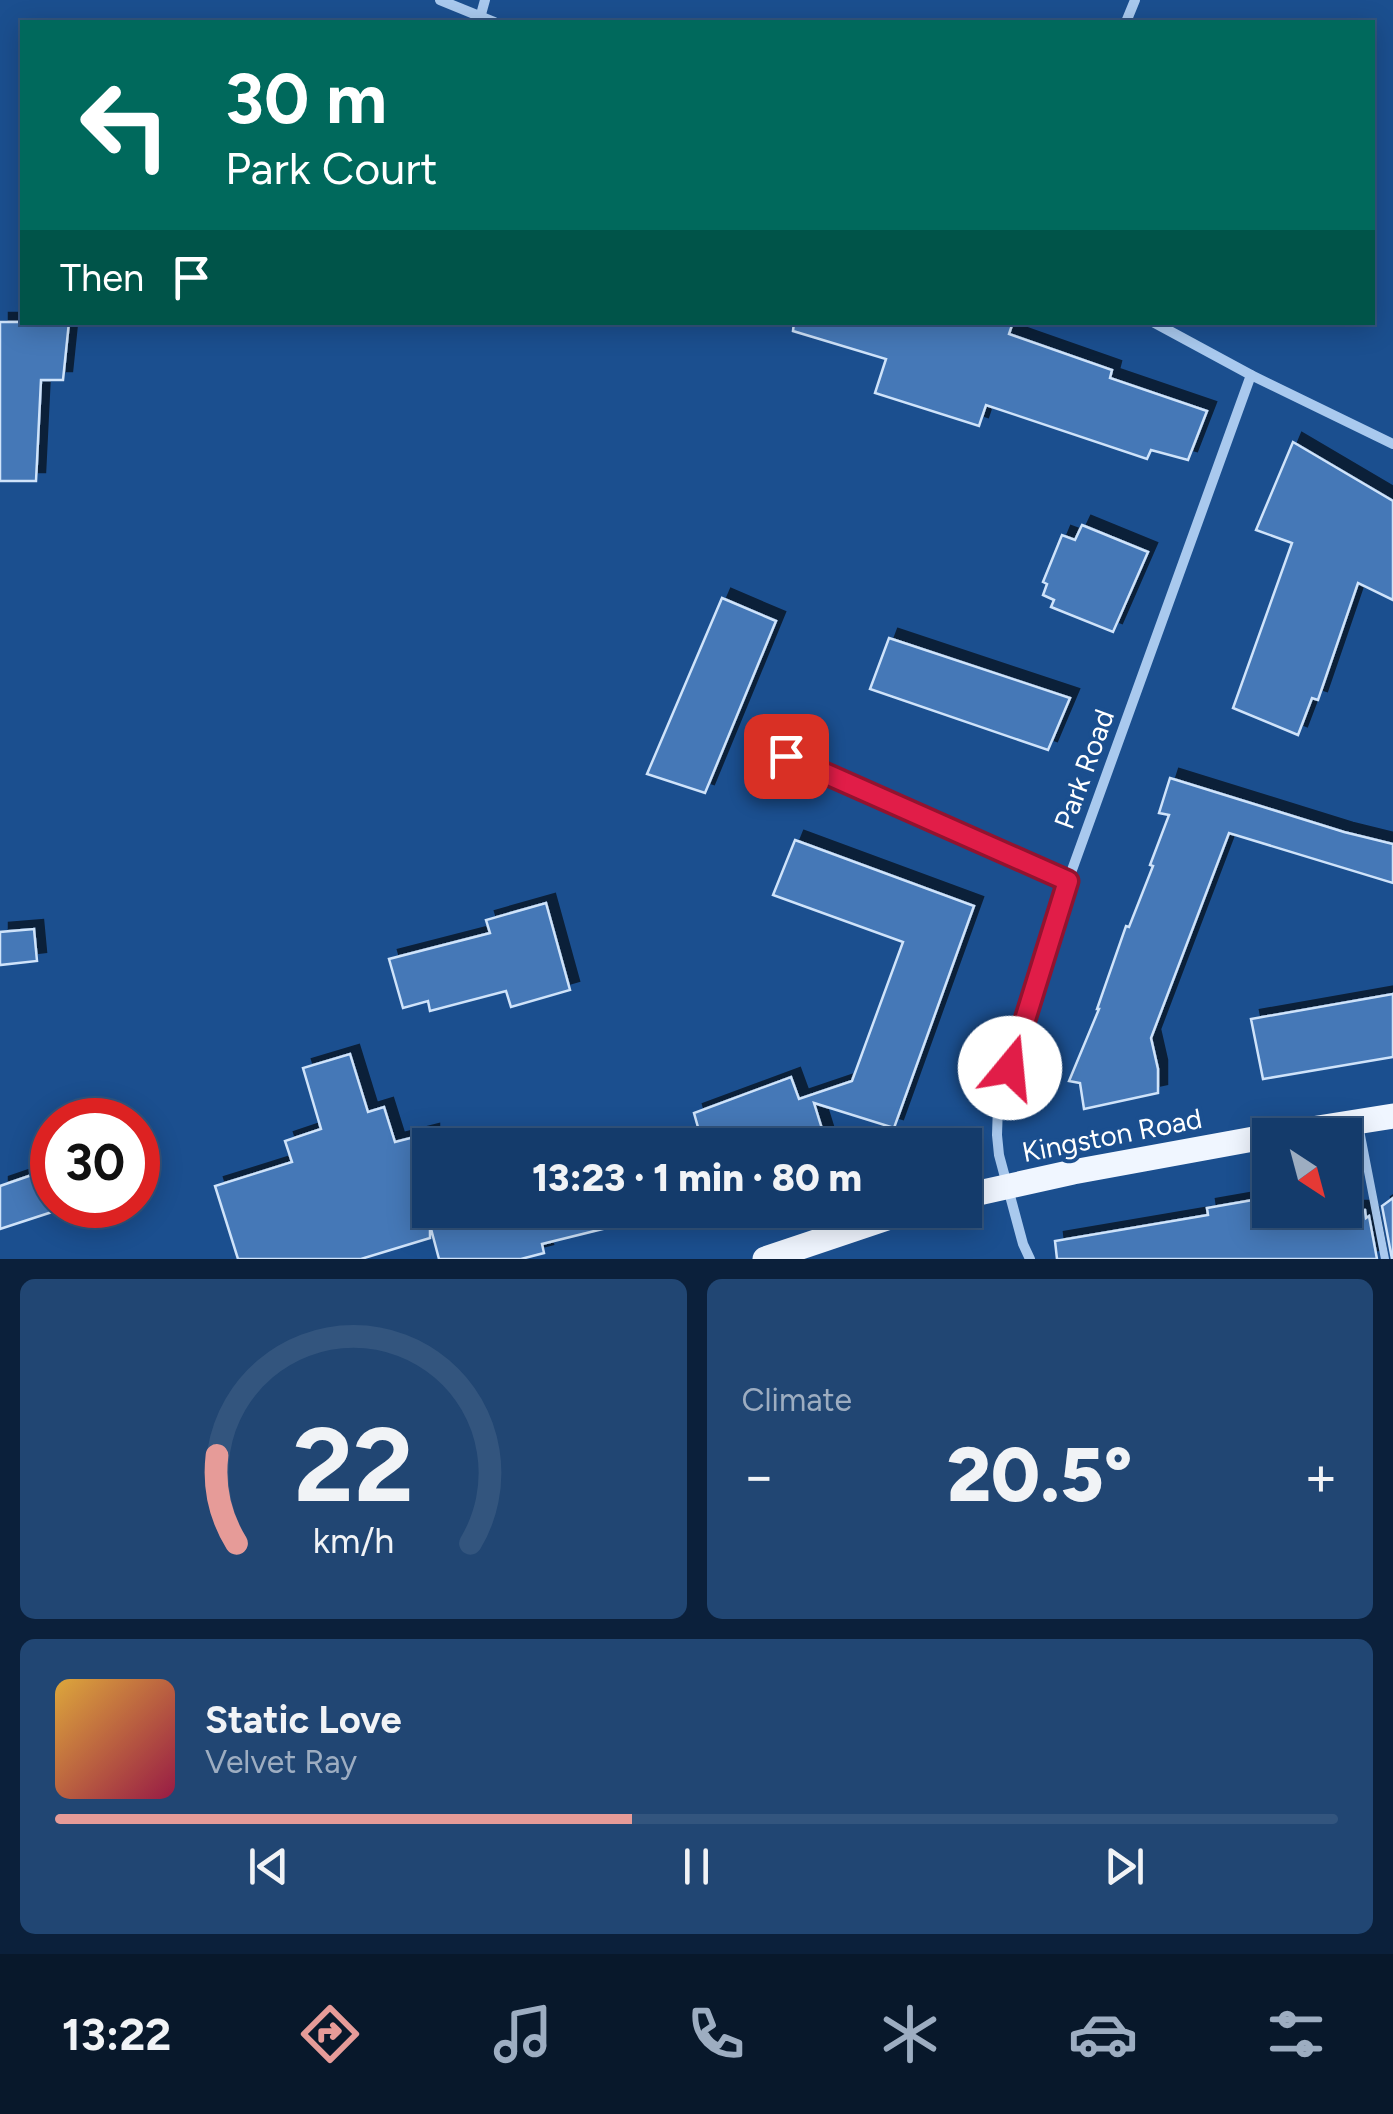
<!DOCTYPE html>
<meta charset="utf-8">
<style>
:root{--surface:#143b6b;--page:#214673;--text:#f1f3f6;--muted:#9dadc1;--line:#33557e;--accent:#e69b98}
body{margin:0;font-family:Figtree,sans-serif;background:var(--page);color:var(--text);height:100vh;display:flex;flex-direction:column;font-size:38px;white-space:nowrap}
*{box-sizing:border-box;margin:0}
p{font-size:32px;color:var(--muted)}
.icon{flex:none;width:55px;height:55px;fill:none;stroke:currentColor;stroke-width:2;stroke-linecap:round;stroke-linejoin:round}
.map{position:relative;height:1259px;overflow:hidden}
.drawer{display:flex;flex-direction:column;gap:20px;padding:20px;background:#0b203b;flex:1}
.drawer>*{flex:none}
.top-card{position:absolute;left:20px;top:20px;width:1355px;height:305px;border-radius:0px;box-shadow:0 5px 25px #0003,0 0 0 2px var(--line);background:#00695c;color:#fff;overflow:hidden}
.needle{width:65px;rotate:144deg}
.fabs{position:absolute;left:1252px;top:1118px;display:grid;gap:20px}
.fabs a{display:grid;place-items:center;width:110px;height:110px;border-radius:0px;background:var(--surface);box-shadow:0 5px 25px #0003,0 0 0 2px var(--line);font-size:50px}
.speed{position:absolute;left:30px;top:1098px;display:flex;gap:20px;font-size:50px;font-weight:700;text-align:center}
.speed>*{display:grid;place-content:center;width:130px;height:130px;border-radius:50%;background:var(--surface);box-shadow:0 5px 25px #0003,0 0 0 2px var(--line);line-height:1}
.speed .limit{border:15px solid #d22;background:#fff;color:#111}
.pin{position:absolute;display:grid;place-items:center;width:85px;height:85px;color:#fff;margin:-42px;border-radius:20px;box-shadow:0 5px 15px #0006}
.me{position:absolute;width:110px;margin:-55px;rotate:17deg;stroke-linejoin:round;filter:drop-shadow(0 0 8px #0008)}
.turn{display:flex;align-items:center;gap:35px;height:210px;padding:0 40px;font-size:45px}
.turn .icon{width:130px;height:130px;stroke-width:2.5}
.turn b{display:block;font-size:70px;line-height:85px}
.then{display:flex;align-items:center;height:95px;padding:0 40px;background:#0003;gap:20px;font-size:38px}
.big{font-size:75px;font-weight:800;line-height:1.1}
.drawer .widget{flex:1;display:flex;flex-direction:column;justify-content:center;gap:15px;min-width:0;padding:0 35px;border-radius:15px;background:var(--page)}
.drawer .dial{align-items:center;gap:0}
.dial svg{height:260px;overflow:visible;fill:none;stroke:var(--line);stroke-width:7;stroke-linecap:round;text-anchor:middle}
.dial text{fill:var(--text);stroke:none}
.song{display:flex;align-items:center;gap:30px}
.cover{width:120px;height:120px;border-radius:15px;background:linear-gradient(135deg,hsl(40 70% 55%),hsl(340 70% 35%))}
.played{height:10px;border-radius:5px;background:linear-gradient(90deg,var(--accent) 45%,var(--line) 45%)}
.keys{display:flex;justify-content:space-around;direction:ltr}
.heat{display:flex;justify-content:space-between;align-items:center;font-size:55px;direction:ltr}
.drawer .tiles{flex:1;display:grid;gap:20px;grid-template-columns:1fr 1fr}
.widget:last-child{grid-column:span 2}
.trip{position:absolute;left:412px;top:1128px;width:570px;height:100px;border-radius:0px;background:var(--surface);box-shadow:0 5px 25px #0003,0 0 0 2px var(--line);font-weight:800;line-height:100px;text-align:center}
.tab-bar{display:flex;height:160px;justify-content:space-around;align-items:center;background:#08182b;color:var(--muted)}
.tab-bar .icon{width:70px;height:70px}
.tab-bar .current{color:var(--accent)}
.tab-bar b{font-size:45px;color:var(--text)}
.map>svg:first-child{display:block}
.building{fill:#4478b7;stroke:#cfe3fa;stroke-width:2.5;filter:url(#shadow)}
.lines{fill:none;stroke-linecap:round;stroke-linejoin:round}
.service{stroke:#a9c9ee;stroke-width:8}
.minor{stroke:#a9c9ee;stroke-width:10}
.primary{stroke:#f0f6ff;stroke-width:25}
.route-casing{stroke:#92132f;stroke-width:25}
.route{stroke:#e11d48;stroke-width:18}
.labels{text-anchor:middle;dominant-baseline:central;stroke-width:8;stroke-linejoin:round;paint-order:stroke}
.street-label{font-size:28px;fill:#fff;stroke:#1b4f8f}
</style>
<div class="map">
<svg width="1393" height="1259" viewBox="0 0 1393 1259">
<defs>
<filter id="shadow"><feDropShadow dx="9" dy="-9" stdDeviation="0" flood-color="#0009"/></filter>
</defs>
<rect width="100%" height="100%" fill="#1b4f8f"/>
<g class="building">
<path d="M0 322H69L63 380H41L36 481H0Z"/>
<path d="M794 322H1013L1009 334 1112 370 1110 378 1207 411 1188 460 1151 450 1147 459 986 405 979 426 875 393 886 359 793 331Z"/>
<path d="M1293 442 1393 501V600L1358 583 1318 700 1312 698 1298 735 1233 708 1292 543 1256 530Z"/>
<path d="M1082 525 1148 552 1113 632 1051 607 1054 600 1043 595 1047 584 1043 582 1062 535 1075 540Z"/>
<path d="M722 598 776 621 705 793 647 774Z"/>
<path d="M889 638 1070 698 1048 750 870 689Z"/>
<path d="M1170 778 1344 832 1393 844V883L1229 833 1151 1038 1158 1069V1093L1084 1109 1080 1083 1069 1081 1099 1009H1097L1126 926 1129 927 1153 866 1150 865 1169 815 1159 813Z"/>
<path d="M795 840 974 906 894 1128 814 1103 827 1145H703L694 1113 791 1077 799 1099 852 1081 903 942 773 895Z"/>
<path d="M546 903 570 990 511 1007 506 991 430 1011 428 1001 403 1008 389 959 490 933 486 920Z"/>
<path d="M34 929 37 961 0 965V932Z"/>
<path d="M1393 994V1057L1263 1079 1251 1019Z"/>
<path d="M350 1054 368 1112 384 1107 395 1142 430 1133V1210H625L627 1223 542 1244 544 1253 521 1259H439L430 1225V1238L361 1259H238L215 1186 292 1162 285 1141 321 1129 303 1068Z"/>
<path d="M52 1168V1212L0 1229V1186Z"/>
<path d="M1270 1197V1210H1365L1366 1218 1369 1216 1377 1259H1057L1055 1241 1208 1215 1207 1208Z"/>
<path d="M1393 1198V1259H1392L1382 1206Z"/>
</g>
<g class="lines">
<path class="service" d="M1359 1125 1385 1259"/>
<g class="minor">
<path d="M440 0 494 22"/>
<path d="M480 18 485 0"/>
<path d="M1126 22 1135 0"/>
<path d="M1153 322 1251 375 1393 444"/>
<path d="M785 756 1068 881"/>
<path d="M1030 1259 1023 1244 999 1155 997 1135 998 1105 1068 881 1251 375"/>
</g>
<g class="primary">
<path d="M1274 1135 1393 1116"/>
<path d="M965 1196 1073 1172 1270 1136"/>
<path d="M765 1259 911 1210"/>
</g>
</g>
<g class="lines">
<defs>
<path id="route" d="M786 756 1068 881 1010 1068"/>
</defs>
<use href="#route" class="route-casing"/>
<use href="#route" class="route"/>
</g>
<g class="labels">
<g class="street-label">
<text transform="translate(1084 769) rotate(-70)">Park Road</text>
<text transform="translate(1112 1135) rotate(-11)">Kingston Road</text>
</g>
</g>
</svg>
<div class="fabs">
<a><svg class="needle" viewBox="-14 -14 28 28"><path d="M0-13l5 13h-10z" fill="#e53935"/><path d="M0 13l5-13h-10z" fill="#9dadc1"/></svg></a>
</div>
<div class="speed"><div class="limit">30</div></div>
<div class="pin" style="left:786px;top:756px;background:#d93025"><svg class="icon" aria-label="arrive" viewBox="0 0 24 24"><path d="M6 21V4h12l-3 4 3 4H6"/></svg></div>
<svg class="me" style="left:1010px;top:1068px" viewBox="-20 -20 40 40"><circle r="19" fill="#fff"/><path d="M0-13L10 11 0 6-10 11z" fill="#e11d48"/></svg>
<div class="trip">13:23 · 1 min · 80 m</div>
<div class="top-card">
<div class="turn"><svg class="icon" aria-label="left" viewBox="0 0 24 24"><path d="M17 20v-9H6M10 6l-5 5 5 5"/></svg><div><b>30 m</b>Park Court</div></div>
<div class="then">Then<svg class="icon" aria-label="arrive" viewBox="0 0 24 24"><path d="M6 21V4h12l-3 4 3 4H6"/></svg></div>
</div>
</div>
<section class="drawer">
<div class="tiles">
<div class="widget dial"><svg viewBox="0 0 100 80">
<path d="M14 69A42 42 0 1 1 86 69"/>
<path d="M14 69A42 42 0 0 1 8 42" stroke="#e69b98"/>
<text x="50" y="56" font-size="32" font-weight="700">22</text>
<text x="50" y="72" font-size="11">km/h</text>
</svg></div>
<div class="widget"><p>Climate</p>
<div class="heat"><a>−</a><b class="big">20.5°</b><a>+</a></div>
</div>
<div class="widget">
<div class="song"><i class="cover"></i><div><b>Static Love</b><p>Velvet Ray</p></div></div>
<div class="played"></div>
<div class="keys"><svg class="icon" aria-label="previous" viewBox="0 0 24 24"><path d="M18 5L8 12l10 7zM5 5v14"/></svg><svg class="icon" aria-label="pause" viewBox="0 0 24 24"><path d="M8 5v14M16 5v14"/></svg><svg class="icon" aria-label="next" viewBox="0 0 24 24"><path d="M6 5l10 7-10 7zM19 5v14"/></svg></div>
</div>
</div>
</section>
<nav class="tab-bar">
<b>13:22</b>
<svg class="icon current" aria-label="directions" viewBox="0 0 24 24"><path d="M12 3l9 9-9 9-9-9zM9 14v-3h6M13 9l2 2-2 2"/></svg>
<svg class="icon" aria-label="music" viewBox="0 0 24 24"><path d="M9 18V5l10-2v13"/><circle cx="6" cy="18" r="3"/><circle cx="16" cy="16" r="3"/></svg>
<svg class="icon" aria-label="phone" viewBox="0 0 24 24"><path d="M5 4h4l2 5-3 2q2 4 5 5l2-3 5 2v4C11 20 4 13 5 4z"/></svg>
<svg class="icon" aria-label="climate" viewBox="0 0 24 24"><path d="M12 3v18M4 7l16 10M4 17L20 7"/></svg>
<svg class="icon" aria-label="car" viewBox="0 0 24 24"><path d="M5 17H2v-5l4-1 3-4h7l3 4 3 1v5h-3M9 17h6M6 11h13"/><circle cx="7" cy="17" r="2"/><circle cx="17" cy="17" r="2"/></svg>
<svg class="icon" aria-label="filters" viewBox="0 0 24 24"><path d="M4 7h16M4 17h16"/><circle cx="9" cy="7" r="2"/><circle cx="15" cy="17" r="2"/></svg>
</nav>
